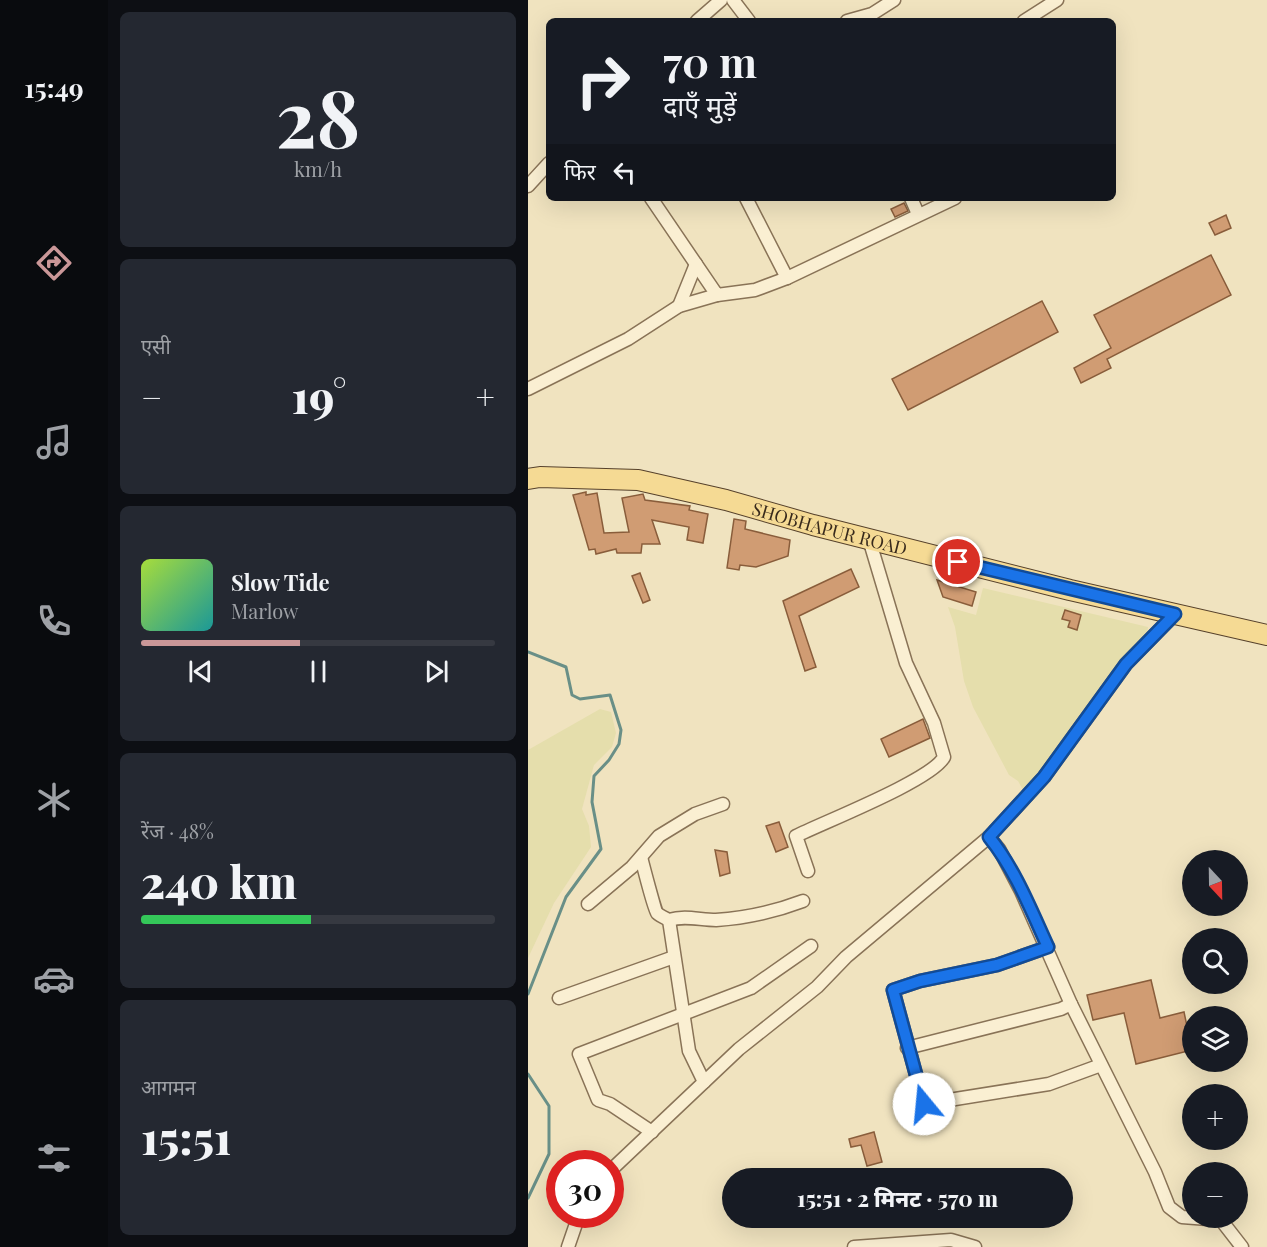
<!DOCTYPE html>
<html lang="hi">
<meta charset="utf-8">
<style>
:root{--surface:#171b24;--page:#242831;--text:#f1f3f6;--muted:#9ea1a6;--line:#363941;--accent:#ca9798}
body{margin:0;font-family:"Playfair Display","Noto Sans Devanagari",serif;background:var(--page);color:var(--text);height:100vh;display:flex;flex-direction:column;font-size:22px;white-space:nowrap}
*{box-sizing:border-box;margin:0}
p{font-size:20px;color:var(--muted)}
.icon{flex:none;width:33px;height:33px;fill:none;stroke:currentColor;stroke-width:2;stroke-linecap:round;stroke-linejoin:round}
.map{position:relative;flex:1;overflow:hidden}
.drawer{display:flex;flex-direction:column;gap:12px;padding:12px;background:#0d0f14;width:420px}
.drawer>*{flex:none}
.banner{position:absolute;left:18px;top:18px;width:570px;height:183px;border-radius:9px;box-shadow:0 6px 24px #0002;background:#171b24;color:var(--text);overflow:hidden}
.needle{width:39px;rotate:158deg}
.tools{position:absolute;left:654px;top:850px;display:grid;gap:12px}
.tools a{display:grid;place-items:center;width:66px;height:66px;border-radius:50%;background:var(--surface);box-shadow:0 6px 24px #0002;font-size:30px}
.speed{position:absolute;left:18px;top:1150px;display:flex;gap:12px;font-size:30px;font-weight:700;text-align:center}
.speed>*{display:grid;place-content:center;width:78px;height:78px;border-radius:50%;background:var(--surface);box-shadow:0 6px 24px #0002;line-height:1}
.speed .limit{border:9px solid #d22;background:#fff;color:#111}
.pin{position:absolute;display:grid;place-items:center;width:51px;height:51px;color:#fff;margin:-26px;border:3px solid #fff;border-radius:50%;box-shadow:0 2px 6px #0007}
.me{position:absolute;width:66px;margin:-33px;rotate:343deg;stroke-linejoin:round;filter:drop-shadow(0 0 4px #0008)}
.turn{display:flex;align-items:center;gap:21px;height:126px;padding:0 18px;font-size:27px}
.turn .icon{width:78px;height:78px;stroke-width:2.5}
.turn b{display:block;font-size:42px;line-height:51px}
.then{display:flex;align-items:center;height:57px;padding:0 18px;background:#0003;gap:12px;font-size:22px}
.big{font-size:45px;font-weight:800;line-height:1.1}
.drawer .widget{flex:1;display:flex;flex-direction:column;justify-content:center;gap:9px;min-width:0;padding:0 21px;border-radius:9px;background:var(--page)}
.drawer .dial{align-items:center;gap:0}
.dial b{font-size:78px;line-height:1}
.song{display:flex;align-items:center;gap:18px}
.cover{width:72px;height:72px;border-radius:9px;background:linear-gradient(135deg,hsl(80 70% 55%),hsl(180 70% 35%))}
.played{height:6px;border-radius:3px;background:linear-gradient(90deg,var(--accent) 45%,var(--line) 45%)}
.keys{display:flex;justify-content:space-around;direction:ltr}
.heat{display:flex;justify-content:space-between;align-items:center;font-size:33px;direction:ltr}
.charge{height:9px;border-radius:4px;background:linear-gradient(90deg,#34c759 48%,var(--line) 0)}
.trip{position:absolute;left:194px;top:1168px;width:351px;height:60px;border-radius:30px;background:var(--surface);box-shadow:0 6px 24px #0002;font-weight:800;line-height:60px;text-align:center}
main{display:flex;flex:1;min-height:0}
.dock{display:flex;flex-direction:column;width:108px;justify-content:space-around;align-items:center;background:#090b0e;color:var(--muted)}
.dock .icon{width:42px;height:42px}
.dock .on{color:var(--accent)}
.dock b{font-size:27px;color:var(--text)}
.map>svg:first-child{display:block}
.farmland{fill:#e5deac}
.lines{fill:none;stroke-linecap:round;stroke-linejoin:round}
.stream{stroke:#698f87;stroke-width:3}
.building{fill:#d09c73;stroke:#895d3b;stroke-width:1.5}
.minor-casing{stroke:#897357;stroke-width:15}
.primary-casing{stroke:#56412b;stroke-width:22}
.minor{stroke:#faefd2;stroke-width:12}
.primary{stroke:#f5da94;stroke-width:20}
.route-casing{stroke:#114b97;stroke-width:15}
.route{stroke:#1a73e8;stroke-width:10}
.labels{text-anchor:middle;dominant-baseline:central;stroke-width:6;stroke-linejoin:round;paint-order:stroke}
.street-label{font-size:18px;fill:#382a1c;stroke:#f7eccf}
</style>
<main>
<nav class="dock">
<b>15:49</b>
<svg class="icon on" aria-label="directions" viewBox="0 0 24 24"><path d="M12 3l9 9-9 9-9-9zM9 14v-3h6M13 9l2 2-2 2"/></svg>
<svg class="icon" aria-label="music" viewBox="0 0 24 24"><path d="M9 18V5l10-2v13"/><circle cx="6" cy="18" r="3"/><circle cx="16" cy="16" r="3"/></svg>
<svg class="icon" aria-label="phone" viewBox="0 0 24 24"><path d="M5 4h4l2 5-3 2q2 4 5 5l2-3 5 2v4C11 20 4 13 5 4z"/></svg>
<svg class="icon" aria-label="climate" viewBox="0 0 24 24"><path d="M12 3v18M4 7l16 10M4 17L20 7"/></svg>
<svg class="icon" aria-label="car" viewBox="0 0 24 24"><path d="M5 17H2v-5l4-1 3-4h7l3 4 3 1v5h-3M9 17h6M6 11h13"/><circle cx="7" cy="17" r="2"/><circle cx="17" cy="17" r="2"/></svg>
<svg class="icon" aria-label="filters" viewBox="0 0 24 24"><path d="M4 7h16M4 17h16"/><circle cx="9" cy="7" r="2"/><circle cx="15" cy="17" r="2"/></svg>
</nav>
<section class="drawer">
<div class="widget dial"><b>28</b><p>km/h</p></div>
<div class="widget"><p>एसी</p>
<div class="heat"><a>−</a><b class="big">19°</b><a>+</a></div>
</div>
<div class="widget">
<div class="song"><i class="cover"></i><div><b>Slow Tide</b><p>Marlow</p></div></div>
<div class="played"></div>
<div class="keys"><svg class="icon" aria-label="previous" viewBox="0 0 24 24"><path d="M18 5L8 12l10 7zM5 5v14"/></svg><svg class="icon" aria-label="pause" viewBox="0 0 24 24"><path d="M8 5v14M16 5v14"/></svg><svg class="icon" aria-label="next" viewBox="0 0 24 24"><path d="M6 5l10 7-10 7zM19 5v14"/></svg></div>
</div>
<div class="widget"><p>रेंज · 48%</p><b class="big">240 km</b><div class="charge"></div></div>
<div class="widget"><p>आगमन</p><b class="big">15:51</b></div>
</section>
<div class="map">
<svg width="739" height="1247" viewBox="0 0 739 1247">
<rect width="100%" height="100%" fill="#f0e3bf"/>
<g class="farmland">
<path d="M455 588 620 627 619 635 598 655 496 792 490 781 481 775 445 707 436 681 427 627 420 607 448 615Z"/>
<path d="M72 709 83 712 88 733 84 747 66 765 54 809 61 826 63 847 26 903 0 958V750Z"/>
</g>
<g class="lines">
<g class="stream">
<path d="M0 652 38 667 44 695 52 699 82 695 93 730 91 744 81 760 66 776 64 802 73 849 38 897 0 994"/>
<path d="M0 1074 21 1106V1154L0 1198"/>
</g>
</g>
<g class="building">
<path d="M376 203 380 211 367 217 363 209Z"/>
<path d="M698 215 703 228 687 235 681 223Z"/>
<path d="M683 255 703 295 579 359 583 368 553 383 546 368 583 348 566 315Z"/>
<path d="M514 301 530 332 380 410 364 379Z"/>
<path d="M58 492V495L69 493 76 533 101 532 94 498 115 494 117 500 162 506 161 510 180 514 175 543 159 540 161 527 124 520 132 544H114L113 553H89L88 549 68 554 67 549 61 550 45 495Z"/>
<path d="M206 519 218 521 217 529 262 540 260 556 228 567 212 565 211 570 199 568Z"/>
<path d="M323 569 331 587 271 616 288 667 277 671 255 601Z"/>
<path d="M112 573 122 600 115 603 104 576Z"/>
<path d="M409 580 448 592 444 606 415 597Z"/>
<path d="M537 610 553 615 549 630 540 627 542 621 534 619Z"/>
<path d="M395 719 402 738 361 757 353 739Z"/>
<path d="M251 822 260 847 248 852 238 826Z"/>
<path d="M187 850 199 852 202 873 192 876Z"/>
<path d="M623 980 632 1018 656 1012 664 1050 608 1064 596 1013 565 1020 559 995Z"/>
<path d="M346 1132 354 1162 339 1166 333 1145 323 1147 321 1139Z"/>
</g>
<g class="lines">
<defs>
<g id="minor">
<path d="M205 0 221 21"/>
<path d="M169 21 193 0"/>
<path d="M319 21 344 14 366 0"/>
<path d="M496 21 529 0"/>
<path d="M0 186 21 163"/>
<path d="M123 198 189 295 227 290 259 278 427 198"/>
<path d="M218 198 259 278"/>
<path d="M383 198 390 214"/>
<path d="M151 306 168 264"/>
<path d="M0 389 100 339 151 306 189 295"/>
<path d="M461 837 471 849 493 891 543 1004 627 1172 641 1207 654 1217 693 1220 714 1247"/>
<path d="M113 857C115 865 127 911 129 913 132 916 137 918 141 920 157 915 172 920 188 920 219 918 246 912 275 901"/>
<path d="M280 871 268 836C296 822 404 780 416 757L406 723 378 663 341 539"/>
<path d="M60 904 104 867 131 836 167 814 195 804"/>
<path d="M141 920 161 1051 176 1082"/>
<path d="M520 947 469 965 392 981 365 990 396 1104 521 1084 573 1065"/>
<path d="M31 998 146 957"/>
<path d="M379 1048 533 1009 543 1004"/>
<path d="M124 1132 82 1104 70 1100 51 1054 223 988 283 946"/>
<path d="M82 1171 211 1049 289 987 318 957 461 837 516 777 598 664 647 614"/>
<path d="M40 1247 51 1215"/>
<path d="M326 1247 423 1240 447 1247"/>
</g>
<g id="primary">
<path id="s1" d="M0 479 12 477 110 480 198 500 285 525 542 590 739 635"/>
</g>
</defs>
<use href="#minor" class="minor-casing"/>
<use href="#primary" class="primary-casing"/>
<use href="#minor" class="minor"/>
<use href="#primary" class="primary"/>
</g>
<g class="lines">
<defs>
<path id="route" d="M396 1104 365 990 392 981 469 965 520 947C503 910 487 869 461 837L516 777 598 664 647 614 430 562"/>
</defs>
<use href="#route" class="route-casing"/>
<use href="#route" class="route"/>
</g>
<g class="labels">
<g class="street-label">
<text stroke="none"><textPath href="#s1" startOffset="308">SHOBHAPUR ROAD</textPath></text>
</g>
</g>
</svg>
<div class="tools">
<a><svg class="needle" viewBox="-14 -14 28 28"><path d="M0-13l5 13h-10z" fill="#e53935"/><path d="M0 13l5-13h-10z" fill="#9ea1a6"/></svg></a>
<a><svg class="icon" aria-label="search" viewBox="0 0 24 24"><circle cx="10" cy="10" r="6"/><path d="M15 15l6 6"/></svg></a>
<a><svg class="icon" aria-label="layers" viewBox="0 0 24 24"><path d="M12 4l9 5-9 5-9-5zM3 14l9 5 9-5"/></svg></a>
<a>+</a>
<a>−</a>
</div>
<div class="speed"><div class="limit">30</div></div>
<div class="pin" style="left:430px;top:562px;background:#d93025"><svg class="icon" aria-label="arrive" viewBox="0 0 24 24"><path d="M6 21V4h12l-3 4 3 4H6"/></svg></div>
<svg class="me" style="left:396px;top:1104px" viewBox="-20 -20 40 40"><circle r="19" fill="#fff"/><path d="M0-13L10 11 0 6-10 11z" fill="#1a73e8"/></svg>
<div class="trip">15:51 · 2 मिनट · 570 m</div>
<div class="banner">
<div class="turn"><svg class="icon" aria-label="right" viewBox="0 0 24 24"><path d="M7 20v-9h11M14 6l5 5-5 5"/></svg><div><b>70 m</b>दाएँ मुड़ें</div></div>
<div class="then">फिर<svg class="icon" aria-label="left" viewBox="0 0 24 24"><path d="M17 20v-9H6M10 6l-5 5 5 5"/></svg></div>
</div>
</div>
</main>
